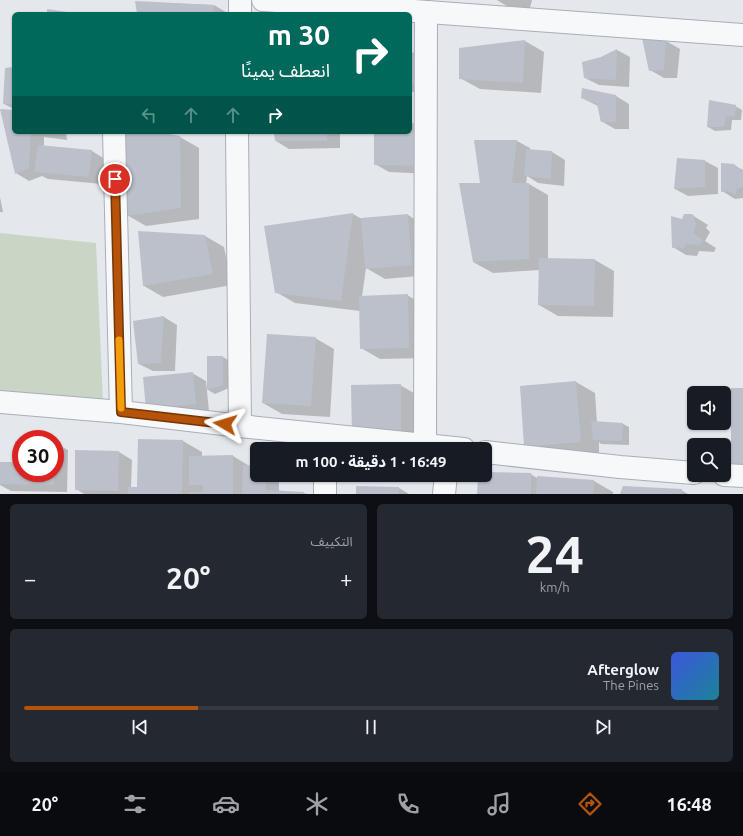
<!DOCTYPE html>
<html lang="ar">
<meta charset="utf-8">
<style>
:root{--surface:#171b24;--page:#242831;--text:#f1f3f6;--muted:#9ea1a6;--line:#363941;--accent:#b45309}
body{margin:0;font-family:Ubuntu,"Noto Sans Arabic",sans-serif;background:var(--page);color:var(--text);direction:rtl;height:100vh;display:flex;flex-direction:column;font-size:15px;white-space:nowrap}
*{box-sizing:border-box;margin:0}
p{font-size:13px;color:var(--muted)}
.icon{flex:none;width:22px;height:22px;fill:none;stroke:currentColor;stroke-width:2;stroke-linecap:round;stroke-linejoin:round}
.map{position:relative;height:494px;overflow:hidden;direction:ltr}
.side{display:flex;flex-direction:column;gap:10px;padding:10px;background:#0d0f14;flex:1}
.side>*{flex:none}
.top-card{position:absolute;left:12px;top:12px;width:400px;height:122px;border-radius:6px;box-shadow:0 1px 3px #0004;direction:rtl;background:#00695c;color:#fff;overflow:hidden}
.controls{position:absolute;left:687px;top:386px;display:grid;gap:8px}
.controls a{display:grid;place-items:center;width:44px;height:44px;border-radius:6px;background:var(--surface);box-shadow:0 1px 3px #0004;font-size:20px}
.speed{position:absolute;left:12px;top:430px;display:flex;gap:8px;font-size:20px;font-weight:700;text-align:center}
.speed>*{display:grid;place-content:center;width:52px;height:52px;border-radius:50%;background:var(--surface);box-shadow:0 1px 3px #0004;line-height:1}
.speed .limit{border:6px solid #d22;background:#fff;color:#111}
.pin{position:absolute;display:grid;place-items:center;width:34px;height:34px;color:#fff;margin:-17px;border:2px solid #fff;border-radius:50%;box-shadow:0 1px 4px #0007}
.me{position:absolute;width:44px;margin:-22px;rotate:277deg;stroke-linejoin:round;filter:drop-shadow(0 0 3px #0008)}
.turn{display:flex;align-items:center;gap:14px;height:84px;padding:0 16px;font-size:18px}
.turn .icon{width:52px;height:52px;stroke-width:2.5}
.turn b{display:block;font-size:28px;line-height:34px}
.lanes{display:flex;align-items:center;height:38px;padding:0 16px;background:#0003;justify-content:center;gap:20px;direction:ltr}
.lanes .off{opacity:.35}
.big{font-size:30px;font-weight:700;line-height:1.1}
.side .tile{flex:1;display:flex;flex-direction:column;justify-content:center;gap:6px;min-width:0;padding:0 14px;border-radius:6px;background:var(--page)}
.side .dial{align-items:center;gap:0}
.dial b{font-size:52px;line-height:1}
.song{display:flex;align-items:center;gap:12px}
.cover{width:48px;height:48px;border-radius:6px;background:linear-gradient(135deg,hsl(230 70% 55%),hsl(190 70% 35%))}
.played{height:4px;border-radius:2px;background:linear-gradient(90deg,var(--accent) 25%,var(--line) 25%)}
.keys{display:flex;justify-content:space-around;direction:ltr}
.heat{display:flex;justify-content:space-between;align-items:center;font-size:22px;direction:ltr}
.side .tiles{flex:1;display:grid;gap:10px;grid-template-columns:1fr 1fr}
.tile:last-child{grid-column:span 2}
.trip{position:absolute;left:250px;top:442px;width:242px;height:40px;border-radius:6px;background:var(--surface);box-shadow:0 1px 3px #0004;font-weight:700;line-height:40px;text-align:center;direction:rtl}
.tab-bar{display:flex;height:64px;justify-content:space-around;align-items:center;background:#090b0e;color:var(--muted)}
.tab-bar .icon{width:28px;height:28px}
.tab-bar .current{color:var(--accent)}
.tab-bar b{font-size:18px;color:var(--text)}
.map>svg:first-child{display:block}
.green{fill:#c9d6c5}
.shadow{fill:#0003}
.building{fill:#bbc0ca}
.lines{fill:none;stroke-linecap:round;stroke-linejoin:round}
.minor-casing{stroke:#a9aeb7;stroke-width:24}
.minor{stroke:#f7f8fa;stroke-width:22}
.route-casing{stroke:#753606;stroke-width:10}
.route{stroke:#b45309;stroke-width:7}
.slow{stroke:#f59e0b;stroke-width:7}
</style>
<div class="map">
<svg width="743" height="494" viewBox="0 0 743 494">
<rect width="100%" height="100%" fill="#e4e7ec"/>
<path class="green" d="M0 233 96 243 103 402 0 397Z"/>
<g class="shadow">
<path d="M497 0H532L530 8H510Z"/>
<path d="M137 2 214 5 229 14H138Z"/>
<path d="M289 3 321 14H288Z"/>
<path d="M644 39 666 41 680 49 677 78H664L650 70Z"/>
<path d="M525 41 544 52 541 93 480 89 460 78V49Z"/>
<path d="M617 50 630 57 629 87 599 85 585 78 602 58Z"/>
<path d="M410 54 428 91 410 92Z"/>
<path d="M14 68V109L4 104Z"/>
<path d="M616 96 629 104V129H615L601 121 598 106 582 98Z"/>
<path d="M735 106 742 110 741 120H732L731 130 715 131 708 127Z"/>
<path d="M1 110 14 111V132H66L67 140 44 137V147L92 151 105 159 102 184 48 179 42 176 29 181 16 173Z"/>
<path d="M410 124 433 174 389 172 375 164V132H410Z"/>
<path d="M127 132H151L180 137 199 148V219L146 226 127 215Z"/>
<path d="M275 132H340V148L289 149 276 141Z"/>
<path d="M475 141H517L530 148V150L552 152 565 160 564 186 538 183 527 176 526 184H529L548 195V259L595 260 614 271 613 317 558 316 539 305 540 270 493 273 473 262 481 184Z"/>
<path d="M678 159 705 161 718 168V194L688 196 675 189Z"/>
<path d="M734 165 743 170V198L735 199 722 191Z"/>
<path d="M0 197 3 212H0Z"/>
<path d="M353 214 362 219 408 215 426 226 430 275 385 279 366 268 362 297 407 295 426 306 427 358 380 359 361 348 360 311 295 303 276 292 265 227Z"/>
<path d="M692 215 708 225 706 228 710 232 705 241 716 248 714 252 699 251 697 256 686 255 673 247Z"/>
<path d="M139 232 205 236 224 247 232 285 163 297 144 286Z"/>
<path d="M164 317 177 325 175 371H153L139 364Z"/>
<path d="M315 338 334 349 330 417 282 414 263 403Z"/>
<path d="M208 357H223L230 361 229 388 215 394 208 390Z"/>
<path d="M192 373 206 381 209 411 160 416Z"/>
<path d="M576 382 595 393 597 423 623 424 629 427V445L601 444 599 442V453L544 457 525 446Z"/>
<path d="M400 385 419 396 420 444 372 445Z"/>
<path d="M183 441 202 452V457L233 456 251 467H257V475H279V492L304 493 307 494H84L76 489 119 452 132 460 131 488H138Z"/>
<path d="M21 442V473H55V443L68 450 67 492 11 491 0 485V463H16Z"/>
<path d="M485 473 531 474 538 479 594 481 613 492V494H478L479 475H485Z"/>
<path d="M399 488 409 494H357Z"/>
<path d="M681 490 688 494H621Z"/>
</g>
<g class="building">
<path d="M135 1 214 5V14H137Z"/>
<path d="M47 9 74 13V14H47Z"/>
<path d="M642 38 666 40 664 70 649 71Z"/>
<path d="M525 40 523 83 459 79V48Z"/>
<path d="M617 49 616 80 584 78 582 62 601 57Z"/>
<path d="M417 52 420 72 415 84H410V53Z"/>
<path d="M14 67V104H3L5 68Z"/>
<path d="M582 88 616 95V122H601L597 104 581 98Z"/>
<path d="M709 100 736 105 735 116 726 117 724 127H707Z"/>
<path d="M0 109 14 110V132H31L29 168 15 174Z"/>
<path d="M410 123H419L420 166 374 165V132H410Z"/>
<path d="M126 132H157L180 136 181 208 126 216Z"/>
<path d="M274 132H327V141H275Z"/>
<path d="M474 140H517L512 183H529V259L473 262 459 183H480Z"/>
<path d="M38 145 92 150 89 177 34 172Z"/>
<path d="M526 149 552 151 551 179 524 176Z"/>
<path d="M677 158 705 160V187L674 189Z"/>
<path d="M721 163 734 164 743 172V187L737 189 736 195 728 191 721 192Z"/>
<path d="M353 213 341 301 275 293 264 226Z"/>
<path d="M408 214 412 265 365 269 361 218Z"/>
<path d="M684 214H692L695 217 693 220 697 223 693 233 703 240 700 245 686 244 683 249 678 247 672 248 671 216 682 219Z"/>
<path d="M138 231 205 235 213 274 143 286Z"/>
<path d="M539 258 595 259 594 306 538 305Z"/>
<path d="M408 294 409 348 360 349 359 296Z"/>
<path d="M164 316 161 363 138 364 133 321Z"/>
<path d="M267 334 316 337 311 406 262 403Z"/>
<path d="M207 356H223V385L207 390Z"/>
<path d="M193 372 196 404 146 409 143 377Z"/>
<path d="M576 381 581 442 524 447 520 386Z"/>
<path d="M401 384V434L352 435 351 385Z"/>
<rect x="731" y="388" width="12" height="77"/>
<path d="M591 421 623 423 622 441 593 440Z"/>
<path d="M138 439 183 440 182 494H128V487H137Z"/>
<path d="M15 441H21V473H54V485L0 484V462H15Z"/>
<path d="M75 450 119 451 118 491 75 490Z"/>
<path d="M233 455V494H189V492H203V485H189V456Z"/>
<path d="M243 465 257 466V475H266V490L304 492V494H242Z"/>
<path d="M485 472 531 473V494H477L478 475H485Z"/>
<path d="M537 476 594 480 593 494H536Z"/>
<path d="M356 486 399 487V494H356Z"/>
<path d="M623 486 682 489 681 494H620Z"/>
</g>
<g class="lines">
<defs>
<g id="minor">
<path d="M263 0 743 35"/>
<path d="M240 14V0"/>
<path d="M114 132 121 412"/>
<path d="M237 132 240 426"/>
<path d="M0 402 121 412 240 426 464 449"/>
<path d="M425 445 426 12"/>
<path d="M485 452 620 467 694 473"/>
<path d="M724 475 743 476"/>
<path d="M325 494V475"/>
<path d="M444 494 446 475"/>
</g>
</defs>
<use href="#minor" class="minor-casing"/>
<use href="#minor" class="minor"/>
</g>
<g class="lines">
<defs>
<path id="route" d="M115 179 121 412 225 424"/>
</defs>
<use href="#route" class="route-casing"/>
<use href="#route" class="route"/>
<path class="slow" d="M119 340 121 408"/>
</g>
</svg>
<div class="controls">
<a><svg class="icon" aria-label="sound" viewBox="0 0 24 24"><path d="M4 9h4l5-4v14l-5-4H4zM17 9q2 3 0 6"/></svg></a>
<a><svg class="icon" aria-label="search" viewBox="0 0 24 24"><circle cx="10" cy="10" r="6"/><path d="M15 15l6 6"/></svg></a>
</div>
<div class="speed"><div class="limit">30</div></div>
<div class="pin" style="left:115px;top:179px;background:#d93025"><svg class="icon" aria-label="arrive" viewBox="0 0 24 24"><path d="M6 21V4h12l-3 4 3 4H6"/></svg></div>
<svg class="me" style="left:225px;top:424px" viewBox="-20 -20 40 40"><path d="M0-17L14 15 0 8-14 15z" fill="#b45309" stroke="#fff" stroke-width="4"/></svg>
<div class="trip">16:49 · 1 دقيقة · 100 m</div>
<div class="top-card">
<div class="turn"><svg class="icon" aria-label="right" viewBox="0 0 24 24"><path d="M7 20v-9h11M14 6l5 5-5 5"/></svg><div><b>30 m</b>انعطف يمينًا</div></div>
<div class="lanes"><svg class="icon off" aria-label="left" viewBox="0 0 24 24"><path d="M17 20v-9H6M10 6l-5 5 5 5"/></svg><svg class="icon off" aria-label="ahead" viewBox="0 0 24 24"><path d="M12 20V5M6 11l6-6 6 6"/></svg><svg class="icon off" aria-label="ahead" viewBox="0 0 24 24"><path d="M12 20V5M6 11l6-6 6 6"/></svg><svg class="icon" aria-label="right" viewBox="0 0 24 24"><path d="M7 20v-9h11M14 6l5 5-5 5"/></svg></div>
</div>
</div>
<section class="side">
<div class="tiles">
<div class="tile dial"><b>24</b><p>km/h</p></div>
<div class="tile"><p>التكييف</p>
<div class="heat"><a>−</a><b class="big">20°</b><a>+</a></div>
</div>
<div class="tile">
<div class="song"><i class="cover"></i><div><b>Afterglow</b><p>The Pines</p></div></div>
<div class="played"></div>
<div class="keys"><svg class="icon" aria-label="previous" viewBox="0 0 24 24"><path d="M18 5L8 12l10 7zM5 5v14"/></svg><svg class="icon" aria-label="pause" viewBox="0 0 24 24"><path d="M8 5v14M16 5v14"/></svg><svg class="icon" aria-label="next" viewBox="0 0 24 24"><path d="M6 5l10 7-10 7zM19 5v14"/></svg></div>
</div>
</div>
</section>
<nav class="tab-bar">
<b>16:48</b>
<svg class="icon current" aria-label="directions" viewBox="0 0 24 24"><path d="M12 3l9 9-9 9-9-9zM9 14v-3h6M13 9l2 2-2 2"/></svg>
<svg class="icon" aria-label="music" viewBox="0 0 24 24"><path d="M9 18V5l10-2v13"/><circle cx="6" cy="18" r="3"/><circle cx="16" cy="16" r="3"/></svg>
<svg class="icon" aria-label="phone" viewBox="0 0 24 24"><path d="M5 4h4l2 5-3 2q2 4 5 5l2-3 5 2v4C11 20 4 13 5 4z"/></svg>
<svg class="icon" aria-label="climate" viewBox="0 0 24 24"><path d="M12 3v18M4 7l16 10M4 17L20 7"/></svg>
<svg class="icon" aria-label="car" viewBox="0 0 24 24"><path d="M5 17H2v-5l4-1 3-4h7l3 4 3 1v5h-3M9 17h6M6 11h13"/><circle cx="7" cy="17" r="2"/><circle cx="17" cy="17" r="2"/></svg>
<svg class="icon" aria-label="filters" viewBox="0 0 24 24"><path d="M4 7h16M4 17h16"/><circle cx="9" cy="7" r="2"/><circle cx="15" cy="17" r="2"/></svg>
<b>20°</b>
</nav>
